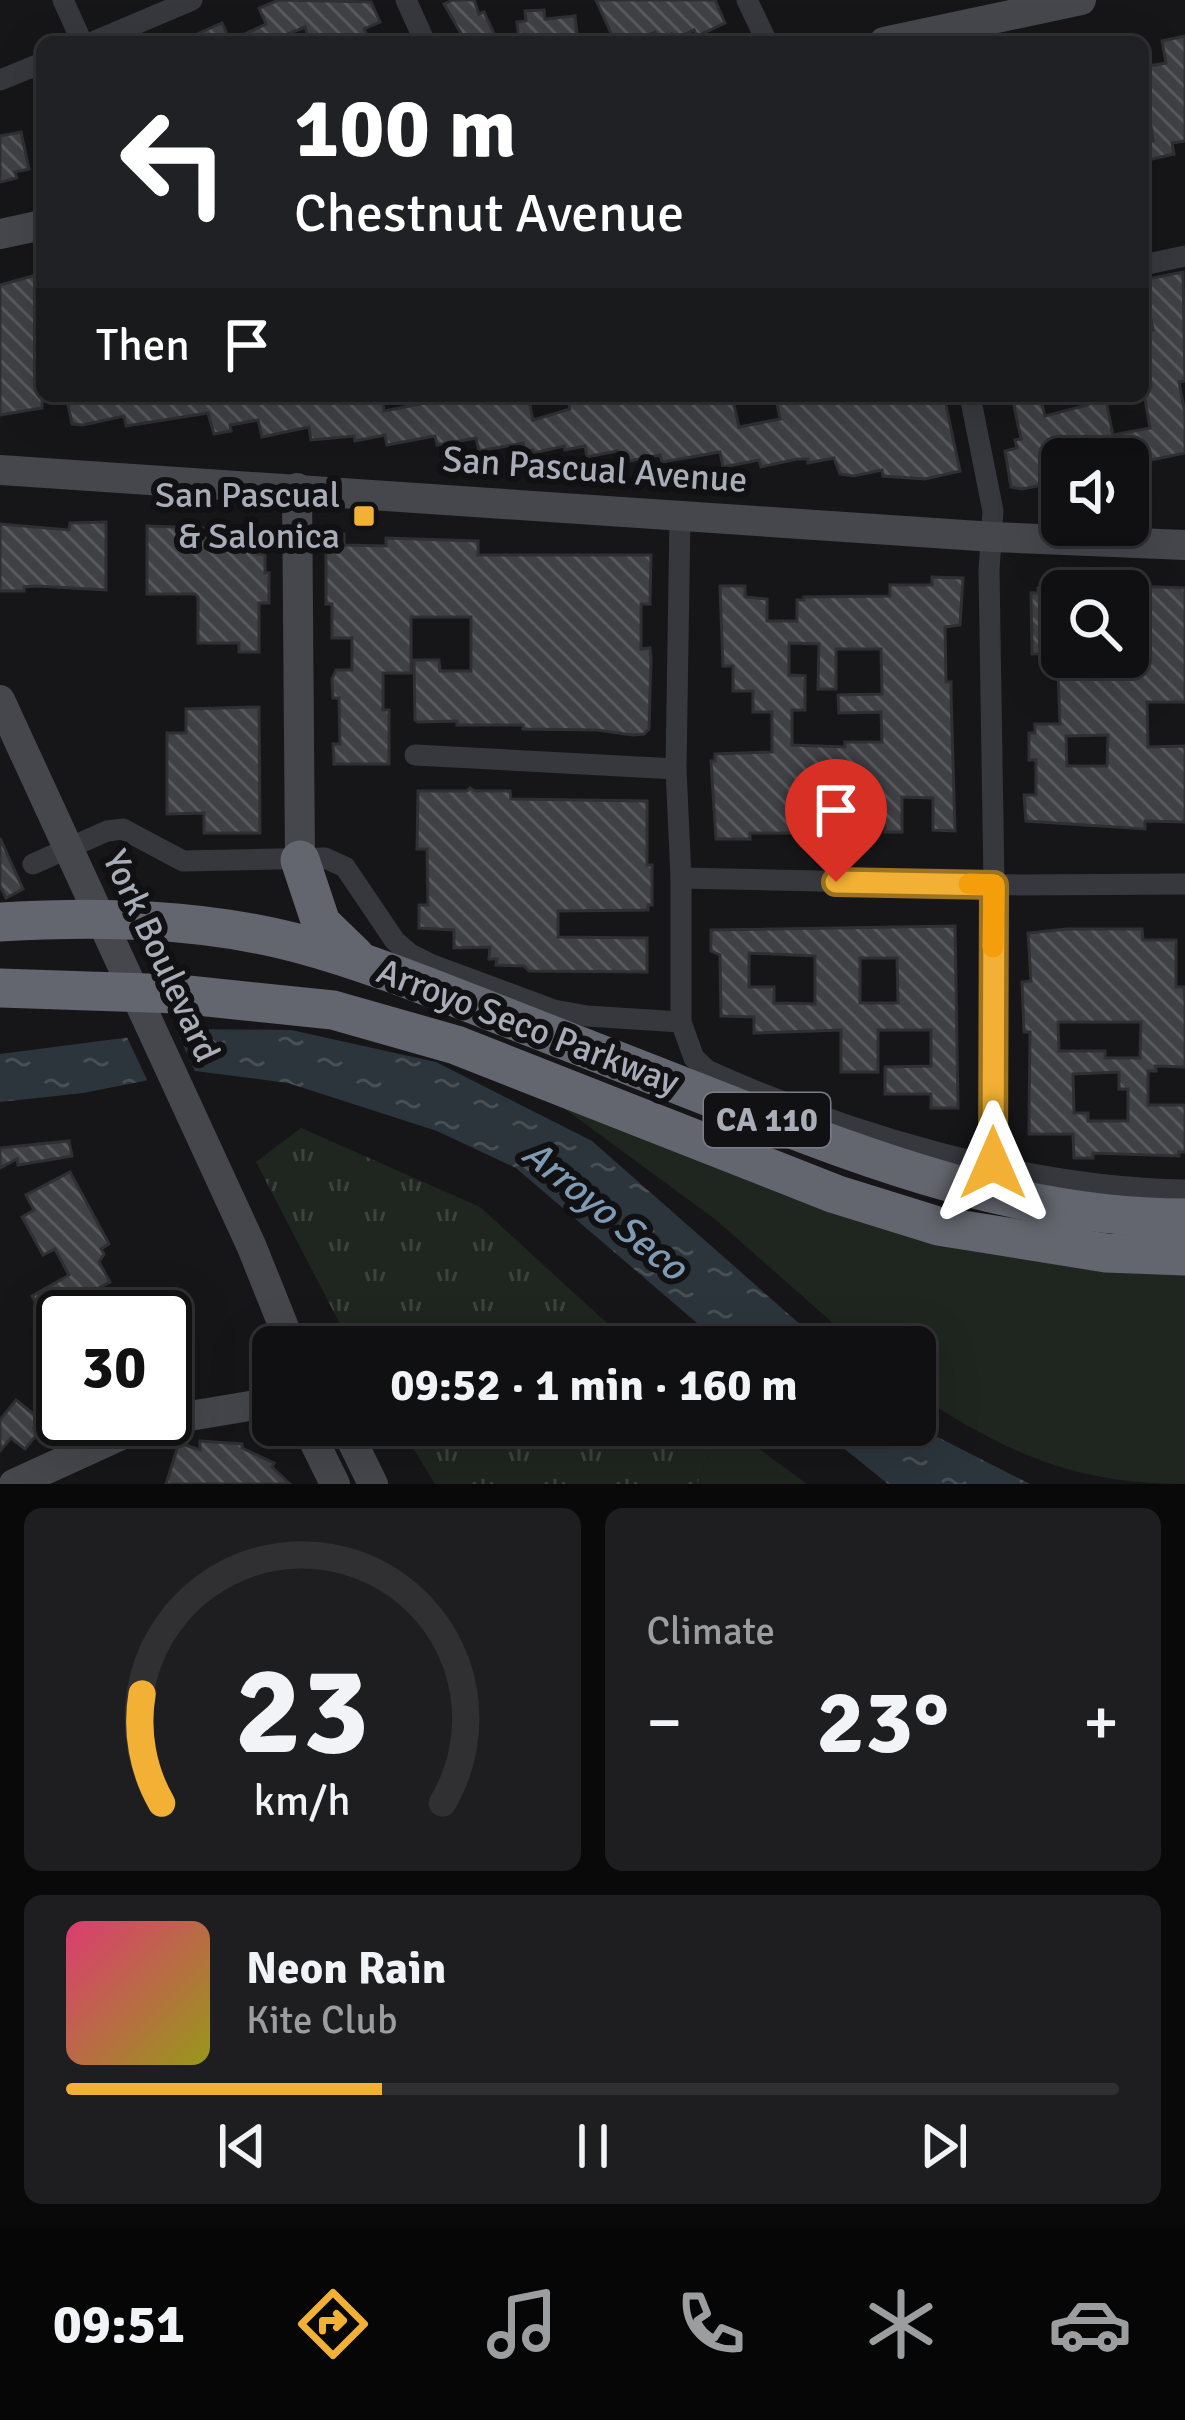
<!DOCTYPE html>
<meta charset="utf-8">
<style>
:root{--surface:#101012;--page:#1e1e20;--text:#f1f3f6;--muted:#9c9d9f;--line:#303032;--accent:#f2b134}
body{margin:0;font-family:Signika,sans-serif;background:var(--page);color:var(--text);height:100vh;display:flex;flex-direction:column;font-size:45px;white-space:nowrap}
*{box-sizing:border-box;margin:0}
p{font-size:39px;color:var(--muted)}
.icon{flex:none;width:66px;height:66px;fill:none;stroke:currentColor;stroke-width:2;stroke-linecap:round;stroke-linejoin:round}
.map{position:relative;height:1484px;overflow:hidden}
.details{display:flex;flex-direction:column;gap:24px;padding:24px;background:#09090a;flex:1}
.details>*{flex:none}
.guide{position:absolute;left:36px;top:36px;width:1113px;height:366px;border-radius:18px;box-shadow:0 12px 48px #0002,0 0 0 3px var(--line);background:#202124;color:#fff;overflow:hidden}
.fabs{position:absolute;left:1041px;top:438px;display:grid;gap:24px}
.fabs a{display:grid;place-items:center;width:108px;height:108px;border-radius:18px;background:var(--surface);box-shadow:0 12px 48px #0002,0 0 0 3px var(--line);font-size:60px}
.speed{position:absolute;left:36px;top:1290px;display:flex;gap:24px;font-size:60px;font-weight:700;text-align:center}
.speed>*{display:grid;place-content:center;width:156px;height:156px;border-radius:50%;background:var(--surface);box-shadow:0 12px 48px #0002,0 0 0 3px var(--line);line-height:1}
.speed .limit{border:6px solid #111;border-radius:18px;background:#fff;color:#111}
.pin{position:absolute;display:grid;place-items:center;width:102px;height:102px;color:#fff;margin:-123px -51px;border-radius:50% 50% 50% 0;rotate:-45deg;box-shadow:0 0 12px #0007}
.pin .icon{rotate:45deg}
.me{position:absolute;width:132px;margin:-66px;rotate:0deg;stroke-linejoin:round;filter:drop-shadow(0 0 9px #0008)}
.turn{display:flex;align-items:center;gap:42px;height:252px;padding:0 60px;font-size:54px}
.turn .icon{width:156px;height:156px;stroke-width:2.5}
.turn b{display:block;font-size:84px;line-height:102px}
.then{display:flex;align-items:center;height:114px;padding:0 60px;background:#0003;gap:24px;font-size:45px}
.big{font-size:90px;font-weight:700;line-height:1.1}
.details .card{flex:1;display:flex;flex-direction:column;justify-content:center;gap:18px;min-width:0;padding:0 42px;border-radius:18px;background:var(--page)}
.details .dial{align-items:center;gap:0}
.dial svg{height:312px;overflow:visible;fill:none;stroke:var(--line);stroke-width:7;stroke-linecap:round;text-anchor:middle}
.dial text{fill:var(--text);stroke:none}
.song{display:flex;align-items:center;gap:36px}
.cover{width:144px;height:144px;border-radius:18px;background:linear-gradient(135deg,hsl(340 70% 55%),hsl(60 70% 35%))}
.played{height:12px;border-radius:6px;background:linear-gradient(90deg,var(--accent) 30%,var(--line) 30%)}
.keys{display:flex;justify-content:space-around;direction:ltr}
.heat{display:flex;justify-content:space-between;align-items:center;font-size:66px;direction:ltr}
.details .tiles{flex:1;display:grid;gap:24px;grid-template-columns:1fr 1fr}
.card:last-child{grid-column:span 2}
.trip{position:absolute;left:252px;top:1326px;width:684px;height:120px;border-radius:18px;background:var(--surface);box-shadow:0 12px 48px #0002,0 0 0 3px var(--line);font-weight:700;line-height:120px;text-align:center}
.tabs{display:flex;height:192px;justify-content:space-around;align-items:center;background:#060607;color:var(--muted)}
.tabs .icon{width:84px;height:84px}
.tabs .current{color:var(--accent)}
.tabs b{font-size:54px;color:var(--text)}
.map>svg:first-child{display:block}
.green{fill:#1e261f}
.park{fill:url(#park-tufts)}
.water{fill:url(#water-ripples)}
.pier{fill:#161618}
.building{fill:url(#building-back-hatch);stroke:#303034;stroke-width:3;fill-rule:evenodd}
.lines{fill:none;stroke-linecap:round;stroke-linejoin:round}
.street{stroke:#37383d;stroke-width:21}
.secondary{stroke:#45474d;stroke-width:30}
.highway{stroke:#63666e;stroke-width:39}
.route-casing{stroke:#9d7322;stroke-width:30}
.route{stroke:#f2b134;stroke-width:21}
.slow{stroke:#f59e0b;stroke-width:21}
.poi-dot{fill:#f2b134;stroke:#111113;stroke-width:4.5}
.labels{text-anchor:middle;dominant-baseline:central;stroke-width:12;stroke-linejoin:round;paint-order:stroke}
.shield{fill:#111113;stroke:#7b7e86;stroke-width:3}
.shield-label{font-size:33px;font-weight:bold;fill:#a8adb8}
.street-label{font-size:36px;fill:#a8adb8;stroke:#111113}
.poi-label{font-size:36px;fill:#a8adb8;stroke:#111113;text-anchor:end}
.water-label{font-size:39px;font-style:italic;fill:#7f9bb3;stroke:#111113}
</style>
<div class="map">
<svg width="1185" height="1484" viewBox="0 0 1185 1484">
<defs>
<pattern id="park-tufts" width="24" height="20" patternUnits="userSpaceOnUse" patternTransform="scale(3)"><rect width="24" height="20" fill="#1e261f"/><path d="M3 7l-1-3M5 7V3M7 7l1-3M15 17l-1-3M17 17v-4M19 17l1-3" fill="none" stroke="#3c433d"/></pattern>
<pattern id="water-ripples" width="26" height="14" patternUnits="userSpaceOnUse" patternTransform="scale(3)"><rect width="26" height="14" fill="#2c353c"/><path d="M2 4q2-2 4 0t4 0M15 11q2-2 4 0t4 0" fill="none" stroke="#485056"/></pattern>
<pattern id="building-back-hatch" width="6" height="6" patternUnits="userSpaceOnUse" patternTransform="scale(3)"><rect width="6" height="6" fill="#404145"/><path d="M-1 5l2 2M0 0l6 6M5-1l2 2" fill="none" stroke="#595a5e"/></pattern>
</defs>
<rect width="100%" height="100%" fill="#161618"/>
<g class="green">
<path d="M535 1087 770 1180 1185 1272V1484C1074 1484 1006 1453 915 1393V1347H860L716 1220Z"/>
<path d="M719 1430 754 1445 807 1484H697Z"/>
</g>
<g class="park">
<path d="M301 1128 480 1207 633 1347H352L256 1162Z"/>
<path d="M399 1425H714L719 1430 697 1484H435Z"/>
</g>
<g class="water">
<path d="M193 1029 291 1030 436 1062 592 1141 826 1347H725L516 1168 437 1131 288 1083 195 1071 83 1093 0 1102V1054Z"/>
<path d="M915 1424 920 1428 1030 1484H888L815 1425Z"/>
</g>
<path class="pier" d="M174 1025 198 1078 150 1086 125 1033Z"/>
<g class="building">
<path d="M279 0 371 2 380 22 364 29 370 42H310L305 27 268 42H179L222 23 230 41 266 24 259 8Z"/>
<path d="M453 0H474L479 14 484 12 498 42H466L444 4Z"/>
<path d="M596 0H715L725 23 697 36 694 30 671 41V34L659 40 655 32 634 42H615Z"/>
<path d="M544 10 545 19 575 16 578 42H519L517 22 526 21 525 11Z"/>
<path d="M1185 36V141L1172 143 1174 154 1143 161V143L1153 141 1143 67 1166 63 1162 41Z"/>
<path d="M21 132 29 169 15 172 17 178 0 182V136Z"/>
<path d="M1183 272 1185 381 1179 382 1185 413V453L1146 461 1149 489 1130 493 1128 459H1062V481L1022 489 1011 487 1005 451 1017 448 1015 440 1021 439 1012 396H1040L1045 416 1088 405 1086 396H1105L1113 435 1150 428 1143 388 1151 386 1145 332 1153 330 1146 296 1143 297V280Z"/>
<path d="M36 275 42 306V408L0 415V285Z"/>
<path d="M66 396H382L384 411 420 404 418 396H458L459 402 489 396H528L533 420 570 409 567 396H732L739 427 780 419 776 398 787 396H944L960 471 925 479 883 476 882 470 854 476 840 474 834 458 808 463V459H797L761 467 759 460 723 467 720 452 662 462 660 455 629 461 619 460 617 451 587 457 585 446 565 450 564 446 534 453 533 450 525 452 523 443 479 451 476 438 437 445 435 436 387 445 385 435 355 441 354 436 311 440 309 427 262 437 258 420 230 425 231 431 214 434 208 413 126 426 124 416 83 425 72 424Z"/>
<path d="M106 522V590L37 586 24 587V591H0V524L69 530 70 523Z"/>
<path d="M147 526 258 530V554H265V573H269V603H259V652H239V643H198V597L195 594H147Z"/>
<path d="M326 534H344V545L386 546V538L478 541V555H651L650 604H641V649L650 648 651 658 649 729 644 734 633 735 597 730 523 729V725H457V721L418 722 415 720 414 660H439L440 671H471V617H411V673H383V710H389V764H334L333 744H340L339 698H333L332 679 336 670H352V638H332V604H326Z"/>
<path d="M932 577 963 578 960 625 945 627 946 682H951V693L955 831 933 830V798L902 797V832H885V826L820 823V816L790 813V833H750V839H716L711 761H715V754L772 752V712H753V691H733V666H723L720 586H745V597L767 599V621H797V600H804V597L890 596V585H932ZM789 643 819 644 818 689H836V649H881L882 694 838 695 839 713 881 712 882 742H845V747L792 745V710H805V676L789 675Z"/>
<path d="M1128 586 1185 588V702H1147L1148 747 1185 746V822L1145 821V829L1026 821 1024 795H1036V760H1029V733H1035V724H1060L1058 672H1110V657H1128ZM1108 735 1107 766H1067L1066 736Z"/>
<path d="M1038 588H1054L1055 622H1049V653L1032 654 1031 593H1038Z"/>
<path d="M259 707 260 833H204V813L167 814V733H186V709Z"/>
<path d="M470 788 475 791H510L511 799 647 801V865H652V905H648V910L558 911V937L647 938V972L529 971 524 966 496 965 497 959H489L490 947 454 948V930L419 928V905H428L427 849H417L418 791H467Z"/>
<path d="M0 838 23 889 6 898 0 886Z"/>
<path d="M955 926 958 1108H931V1094H885V1067L931 1066V1030H878V1072H841V1030L754 1033V1017L721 1016 720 955 711 951V930ZM749 953 815 956V1004L774 1003V987H749ZM860 958H897L898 1003H860Z"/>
<path d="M1067 929H1142L1143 940H1176V987H1184L1185 1001V1067L1155 1066 1156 1071H1148V1105H1185V1152H1179V1156L1093 1153V1158H1074L1073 1134H1029L1030 1032H1024L1022 982 1031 981 1028 933ZM1058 1022H1141L1140 1058H1105V1051H1059ZM1119 1072V1089H1128V1121H1088V1113H1074L1073 1074Z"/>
<path d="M69 1141 72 1156 18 1165 17 1159 0 1168V1148Z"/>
<path d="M70 1172 109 1244 101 1249 104 1254 99 1262 110 1282 43 1316 32 1296 69 1275 55 1249 43 1255 22 1217 34 1210 26 1195Z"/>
<path d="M16 1400 41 1420 34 1428 39 1432 25 1449 11 1438 0 1451V1420Z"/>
<path d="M200 1441 242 1444V1448L274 1463 272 1467 290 1484H166L179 1443 200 1450Z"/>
</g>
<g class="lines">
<g class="street">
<path d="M63 0 82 42"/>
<path d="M406 0 425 42"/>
<path d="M747 0 767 42"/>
<path d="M93 42 192 0"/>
<path d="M0 80 42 63"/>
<path d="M1143 265 1185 256"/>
<path d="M970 396 993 511 989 570 994 885 993 1163"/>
<path d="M680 516 676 769 681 878V1022"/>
<path d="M415 755 676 769"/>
<path d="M33 864 107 831 123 829 183 861 325 858 345 867 395 941 410 954 430 964 554 1010 587 1016 681 1022 694 1058 707 1070C850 1135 1026 1187 1185 1190"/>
<path d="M681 878 994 885 1185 884"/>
</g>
<g class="secondary">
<path d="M884 42 1081 0"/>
<path d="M0 234 42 225"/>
<path d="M0 470 994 537 1185 545"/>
<path d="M297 488 300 860"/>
<path d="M0 700 251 1245 292 1347"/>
<path d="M306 1425 335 1484"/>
<path d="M344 1425 373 1484"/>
<path d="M14 1484 121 1435 160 1421 273 1402"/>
</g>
<g class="highway">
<path d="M300 860 321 923 355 956"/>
<path d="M0 922C99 916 200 918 297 943 361 960 424 985 485 1009 567 1041 649 1073 730 1105 876 1163 1026 1218 1185 1218"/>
<path d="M0 988 178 994 333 1010 456 1045 835 1194 938 1226 1106 1253 1185 1256"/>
</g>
</g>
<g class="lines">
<defs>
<path id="route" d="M836 882 994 885 993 1163"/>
</defs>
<use href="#route" class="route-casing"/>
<use href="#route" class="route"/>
<path class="slow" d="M969 884 994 885 993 947"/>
</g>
<rect class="poi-dot" x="352" y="504" width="24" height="24" rx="6"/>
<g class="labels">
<rect class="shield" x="704" y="1093" width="126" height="54" rx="9"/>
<g class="shield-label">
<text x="767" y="1120">CA 110</text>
</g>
<g class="street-label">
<text transform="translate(595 470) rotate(4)">San Pascual Avenue</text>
<text transform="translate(161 956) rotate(65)">York Boulevard</text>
<text transform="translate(528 1027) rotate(21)">Arroyo Seco Parkway</text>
</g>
<g class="poi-label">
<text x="340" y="495">San Pascual<tspan x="340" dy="41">&amp; Salonica</tspan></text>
</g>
<g class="water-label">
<text transform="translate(605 1210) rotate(39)">Arroyo Seco</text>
</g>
</g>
</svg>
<div class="fabs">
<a><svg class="icon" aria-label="sound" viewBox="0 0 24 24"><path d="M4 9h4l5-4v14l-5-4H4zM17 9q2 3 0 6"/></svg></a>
<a><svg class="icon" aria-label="search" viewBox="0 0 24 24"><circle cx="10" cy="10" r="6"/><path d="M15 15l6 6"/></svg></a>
</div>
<div class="speed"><div class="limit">30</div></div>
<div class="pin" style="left:836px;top:882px;background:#d93025"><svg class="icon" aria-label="arrive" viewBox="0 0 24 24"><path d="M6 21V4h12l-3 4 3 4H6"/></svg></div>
<svg class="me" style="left:993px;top:1163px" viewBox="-20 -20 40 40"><path d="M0-17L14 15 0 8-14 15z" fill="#f2b134" stroke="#fff" stroke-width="4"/></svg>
<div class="trip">09:52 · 1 min · 160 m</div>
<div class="guide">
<div class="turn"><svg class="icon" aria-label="left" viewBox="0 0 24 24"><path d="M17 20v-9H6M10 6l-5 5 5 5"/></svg><div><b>100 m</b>Chestnut Avenue</div></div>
<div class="then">Then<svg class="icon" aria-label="arrive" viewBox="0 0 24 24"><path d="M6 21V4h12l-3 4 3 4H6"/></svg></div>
</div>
</div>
<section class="details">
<div class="tiles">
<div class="card dial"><svg viewBox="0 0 100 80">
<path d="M14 69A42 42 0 1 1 86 69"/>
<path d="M14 69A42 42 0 0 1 9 41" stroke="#f2b134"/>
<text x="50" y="56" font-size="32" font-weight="700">23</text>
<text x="50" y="72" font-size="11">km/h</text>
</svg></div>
<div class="card"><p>Climate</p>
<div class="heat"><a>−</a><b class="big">23°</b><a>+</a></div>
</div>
<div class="card">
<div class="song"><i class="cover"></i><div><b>Neon Rain</b><p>Kite Club</p></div></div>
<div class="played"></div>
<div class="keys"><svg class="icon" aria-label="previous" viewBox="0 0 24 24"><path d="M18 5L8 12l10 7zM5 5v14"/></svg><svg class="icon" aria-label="pause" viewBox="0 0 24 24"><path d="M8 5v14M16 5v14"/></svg><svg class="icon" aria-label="next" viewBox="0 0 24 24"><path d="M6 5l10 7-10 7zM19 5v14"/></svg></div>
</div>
</div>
</section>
<nav class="tabs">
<b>09:51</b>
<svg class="icon current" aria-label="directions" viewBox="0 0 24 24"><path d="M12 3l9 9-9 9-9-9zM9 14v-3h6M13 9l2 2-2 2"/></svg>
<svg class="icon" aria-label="music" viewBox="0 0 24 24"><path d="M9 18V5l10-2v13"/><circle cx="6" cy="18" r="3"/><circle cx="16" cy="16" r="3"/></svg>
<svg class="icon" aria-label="phone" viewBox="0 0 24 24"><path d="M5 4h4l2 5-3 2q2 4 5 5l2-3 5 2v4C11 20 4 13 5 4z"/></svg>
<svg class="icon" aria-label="climate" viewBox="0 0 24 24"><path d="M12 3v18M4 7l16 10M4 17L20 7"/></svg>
<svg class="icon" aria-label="car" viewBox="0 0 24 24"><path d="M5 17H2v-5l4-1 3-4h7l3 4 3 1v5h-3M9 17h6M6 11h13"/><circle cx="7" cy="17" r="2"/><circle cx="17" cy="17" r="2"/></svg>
</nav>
